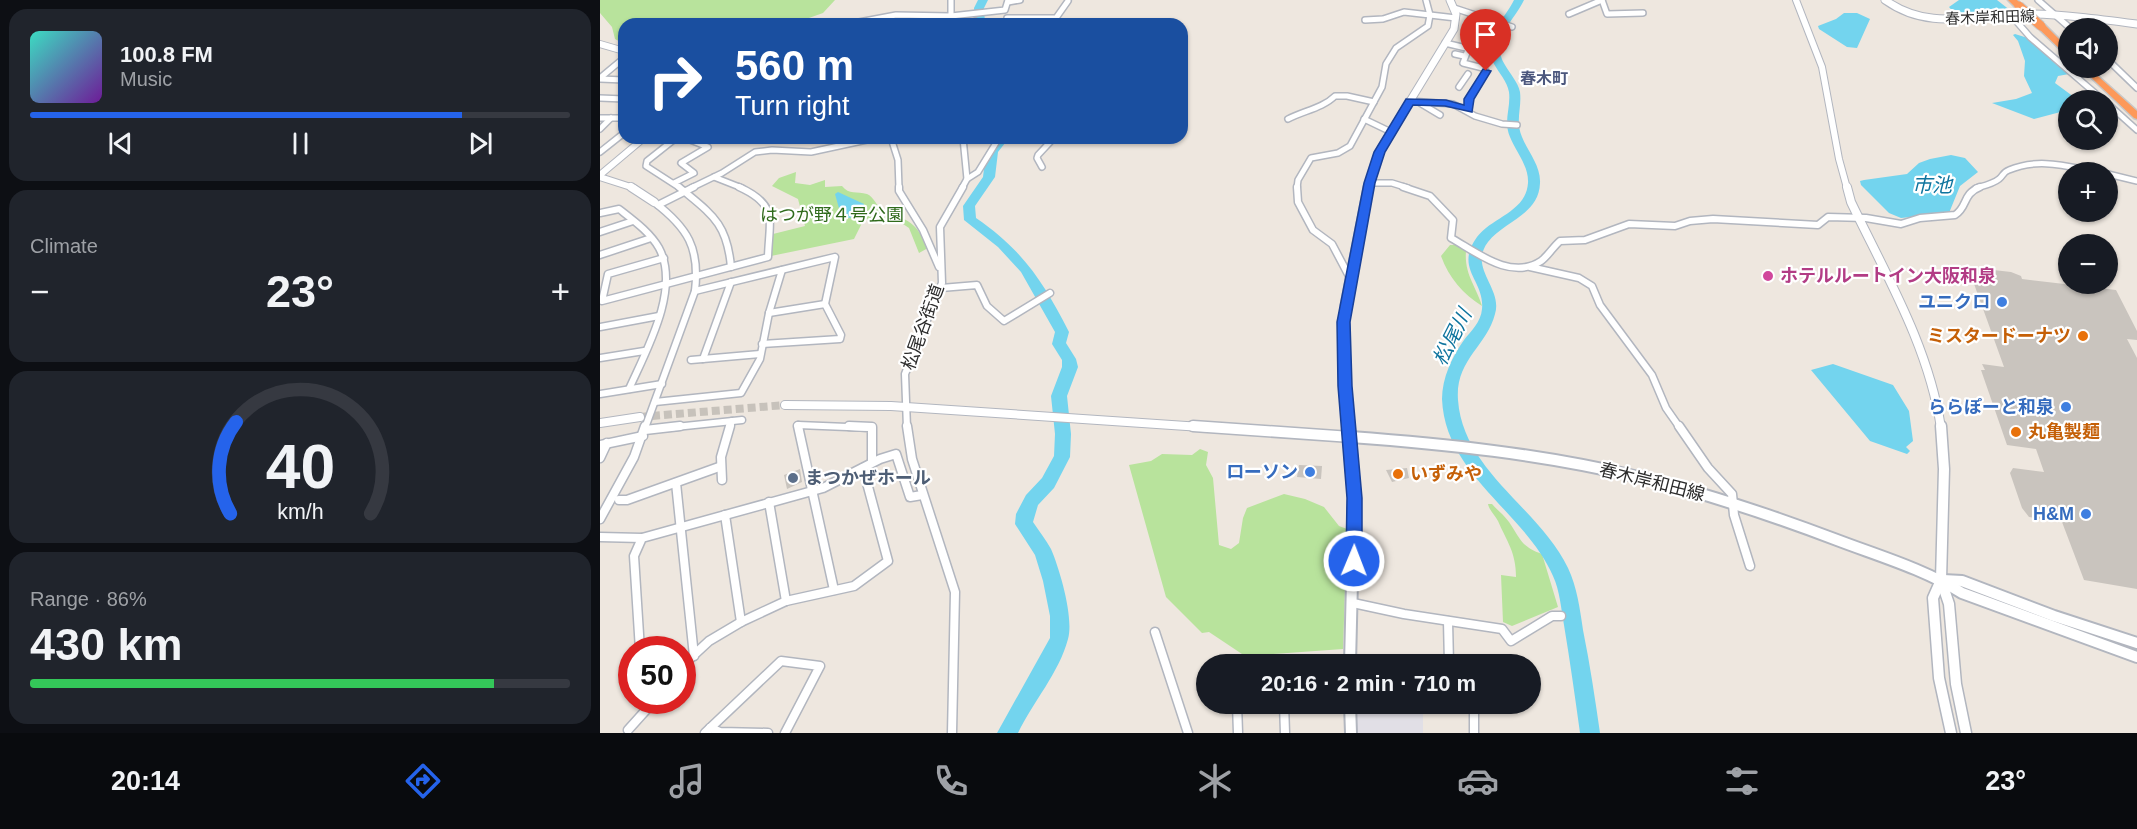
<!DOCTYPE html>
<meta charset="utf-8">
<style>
:root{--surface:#171b24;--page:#20242c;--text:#f1f3f6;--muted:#9ea1a6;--line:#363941;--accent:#2563eb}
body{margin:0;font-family:Helvetica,"Noto Sans JP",sans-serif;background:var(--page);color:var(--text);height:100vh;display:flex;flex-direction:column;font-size:22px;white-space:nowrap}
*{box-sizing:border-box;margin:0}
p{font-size:20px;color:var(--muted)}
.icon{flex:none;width:33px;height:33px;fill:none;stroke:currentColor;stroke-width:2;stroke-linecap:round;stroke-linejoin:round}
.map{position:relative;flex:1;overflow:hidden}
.drawer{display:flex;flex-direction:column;gap:9px;padding:9px;background:#0d0f14;width:600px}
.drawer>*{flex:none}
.banner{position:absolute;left:18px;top:18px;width:570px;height:126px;border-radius:18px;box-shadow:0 2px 4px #0004;background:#1a4fa0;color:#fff;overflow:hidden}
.tools{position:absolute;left:1458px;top:18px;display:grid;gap:12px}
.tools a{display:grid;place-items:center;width:60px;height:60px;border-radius:50%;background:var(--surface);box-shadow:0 2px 4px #0004;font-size:30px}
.speed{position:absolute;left:18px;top:636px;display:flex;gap:12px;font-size:30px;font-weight:700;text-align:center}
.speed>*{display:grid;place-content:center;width:78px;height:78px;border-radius:50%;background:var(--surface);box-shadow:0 2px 4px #0004;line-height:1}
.speed .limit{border:9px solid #d22;background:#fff;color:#111}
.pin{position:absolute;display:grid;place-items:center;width:51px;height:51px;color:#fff;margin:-62px -26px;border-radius:50% 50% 50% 0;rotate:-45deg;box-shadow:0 0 6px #0007}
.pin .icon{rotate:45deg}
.me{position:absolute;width:66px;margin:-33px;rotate:1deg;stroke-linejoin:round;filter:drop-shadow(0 0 4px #0008)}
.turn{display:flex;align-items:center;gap:21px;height:126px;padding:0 18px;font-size:27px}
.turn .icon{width:78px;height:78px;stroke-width:2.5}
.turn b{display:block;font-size:42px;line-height:51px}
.big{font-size:45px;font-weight:700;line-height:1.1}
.drawer .tile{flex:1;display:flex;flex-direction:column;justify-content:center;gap:9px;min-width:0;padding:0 21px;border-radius:18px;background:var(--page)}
.drawer .dial{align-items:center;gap:0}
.dial svg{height:156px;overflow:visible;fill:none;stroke:var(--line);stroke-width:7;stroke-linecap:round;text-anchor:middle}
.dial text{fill:var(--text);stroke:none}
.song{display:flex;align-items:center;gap:18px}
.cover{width:72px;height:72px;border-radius:9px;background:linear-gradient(135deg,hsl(170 70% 55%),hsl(280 70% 35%))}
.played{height:6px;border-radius:3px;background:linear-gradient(90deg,var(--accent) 80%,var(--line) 80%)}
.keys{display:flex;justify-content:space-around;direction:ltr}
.heat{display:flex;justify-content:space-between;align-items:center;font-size:33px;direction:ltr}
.charge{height:9px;border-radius:4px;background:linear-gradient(90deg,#34c759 86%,var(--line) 0)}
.trip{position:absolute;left:596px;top:654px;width:345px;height:60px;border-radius:30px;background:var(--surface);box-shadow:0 2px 4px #0004;font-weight:700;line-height:60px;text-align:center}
.dock{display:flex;height:96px;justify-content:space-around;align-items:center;background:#090b0e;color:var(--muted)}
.dock .icon{width:42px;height:42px}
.dock .on{color:var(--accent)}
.dock b{font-size:27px;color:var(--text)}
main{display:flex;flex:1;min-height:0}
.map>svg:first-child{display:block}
.industrial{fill:#e1dfe6}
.green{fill:#b8e39c}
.water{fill:#73d4ee}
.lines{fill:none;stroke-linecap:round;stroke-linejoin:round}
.river{fill:#73d4ee;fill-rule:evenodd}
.building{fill:#c9c4be}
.tertiary-tunnel{stroke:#c7c2bb;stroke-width:8;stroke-dasharray:8 4;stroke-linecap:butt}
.minor-far2-casing{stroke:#b2b6bf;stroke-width:8}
.minor-far1-casing{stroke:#b2b6bf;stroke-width:9}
.minor-casing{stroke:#b2b6bf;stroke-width:11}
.tertiary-far2-casing{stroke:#b2b6bf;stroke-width:8}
.tertiary-far1-casing{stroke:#b2b6bf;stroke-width:10}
.tertiary-casing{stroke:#b2b6bf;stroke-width:13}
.secondary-far2-casing{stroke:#b2b6bf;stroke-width:9}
.secondary-far1-casing{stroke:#b2b6bf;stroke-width:11}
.secondary-casing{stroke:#b2b6bf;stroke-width:14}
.motorway-casing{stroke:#c8c8c8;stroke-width:3}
.minor-far2{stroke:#fff;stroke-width:5}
.minor-far1{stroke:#fff;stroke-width:6}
.minor{stroke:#fff;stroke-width:8}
.tertiary-far2{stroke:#fff;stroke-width:6}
.tertiary-far1{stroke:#fff;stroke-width:8}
.tertiary{stroke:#fff;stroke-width:10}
.secondary-far2{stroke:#fff;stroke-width:7}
.secondary-far1{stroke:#fff;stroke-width:8}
.secondary{stroke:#fff;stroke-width:10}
.motorway{fill:#fd995a;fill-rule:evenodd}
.motorway-bridge-casing{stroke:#c8c8c8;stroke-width:11;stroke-linecap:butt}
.motorway-bridge{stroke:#fd995a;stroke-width:9}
.route{fill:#2563eb;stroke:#184099;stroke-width:1.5}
.hotel-dot{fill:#d1479c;stroke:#fff;stroke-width:2}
.shop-dot{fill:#3f7fe0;stroke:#fff;stroke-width:2}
.food-dot{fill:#e8710a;stroke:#fff;stroke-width:2}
.service-dot{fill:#5c6f8a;stroke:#fff;stroke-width:2}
.labels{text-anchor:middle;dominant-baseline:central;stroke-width:4.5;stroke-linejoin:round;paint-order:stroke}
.far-street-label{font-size:15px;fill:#2c2c2c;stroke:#fff}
.far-neighbourhood-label{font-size:16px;font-weight:bold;fill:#4c577d;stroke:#fff}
.park-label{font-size:18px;fill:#2f6a1b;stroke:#fff}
.hotel-label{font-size:18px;font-weight:bold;fill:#b23c85;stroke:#fff;text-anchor:start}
.shop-label{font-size:18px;font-weight:bold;fill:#366cbe;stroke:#fff;text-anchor:end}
.street-label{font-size:18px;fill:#2c2c2c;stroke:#fff}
.food-label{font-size:18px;font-weight:bold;fill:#c56008;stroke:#fff;text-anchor:start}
.service-label{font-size:18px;font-weight:bold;fill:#4e5e75;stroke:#fff;text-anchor:start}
.water-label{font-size:20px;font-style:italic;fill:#0e749e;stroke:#fff}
</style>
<main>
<section class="drawer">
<div class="tile">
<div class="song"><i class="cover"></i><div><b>100.8 FM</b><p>Music</p></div></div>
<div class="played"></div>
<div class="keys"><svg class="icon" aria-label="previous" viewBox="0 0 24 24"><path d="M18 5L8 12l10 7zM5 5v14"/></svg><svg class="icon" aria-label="pause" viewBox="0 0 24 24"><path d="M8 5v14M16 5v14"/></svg><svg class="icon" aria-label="next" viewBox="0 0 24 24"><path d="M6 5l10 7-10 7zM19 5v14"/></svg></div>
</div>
<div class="tile"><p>Climate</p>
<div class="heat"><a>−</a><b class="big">23°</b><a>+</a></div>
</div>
<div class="tile dial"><svg viewBox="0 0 100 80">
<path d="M14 69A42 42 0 1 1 86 69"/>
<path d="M14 69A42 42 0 0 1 17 22" stroke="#2563eb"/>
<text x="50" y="56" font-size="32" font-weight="700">40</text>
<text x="50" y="72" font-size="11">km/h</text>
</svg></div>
<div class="tile"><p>Range · 86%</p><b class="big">430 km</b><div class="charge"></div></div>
</section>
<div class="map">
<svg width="1537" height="733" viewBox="0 0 1537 733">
<rect width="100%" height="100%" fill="#eee7df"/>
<path class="industrial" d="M755 704H823V733H756Z"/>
<g class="green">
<path d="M0 0H235L223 13 192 24H24V44L15 39 12 27 0 13Z"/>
<path d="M196 172 195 183 210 185 225 180V187L242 186C249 195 257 191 267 194 274 197 275 204 280 207 307 223 313 216 328 248L319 253 309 228 303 224 264 219 254 239 171 256 173 234 205 226 198 199 172 186 179 178Z"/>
<path d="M850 245H856L866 251C864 274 876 286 882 306 863 294 849 278 841 256Z"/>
<path d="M600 449 608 452 606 465 613 478 619 545 631 549 639 543 643 518 647 508 684 494 705 499 724 507 739 526 747 529 743 649 645 656 609 632 602 633 566 597 529 465 551 461 562 454 592 455Z"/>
<path d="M888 504H892C897 510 904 515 909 522 920 538 921 547 942 554L958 607 912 626 903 622 901 575 916 577C916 552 907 542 898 521 895 515 889 510 888 504Z"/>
</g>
<g class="water">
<path d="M1359 0H1397L1411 11 1357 16 1349 7Z"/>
<path d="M1244 13H1257L1270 19 1257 48 1247 47 1219 29 1218 26 1236 19Z"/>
<path d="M1415 34 1431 39 1469 74 1458 76 1455 83 1478 100H1468V110L1434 119 1392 103 1416 99 1432 93 1424 76 1425 61 1418 41 1413 35Z"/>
<path d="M1351 155 1365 158 1378 172 1360 186 1349 213 1301 218 1289 213 1261 185 1260 181 1264 180 1307 174 1319 163 1330 159Z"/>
<path d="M238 192 264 204V211L260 216 242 219 235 194Z"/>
<path d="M1233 364 1293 385 1309 411 1313 441 1306 447 1310 451 1307 454 1270 441 1211 370Z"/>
</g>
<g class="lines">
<g class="river">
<path d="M378 0H388L384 8 385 24H375L374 8Z"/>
<path d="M914 0H924C914 21 889 40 905 65 910 74 918 82 920 92 922 108 915 121 922 137 928 152 941 166 940 183 939 215 904 221 888 242 868 268 903 288 895 314 887 346 855 360 858 400 863 471 939 508 968 568 977 587 980 609 983 630 990 664 995 699 1000 733H980C975 697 970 661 964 625 961 609 960 591 953 576 925 512 845 475 842 399 842 378 852 357 864 340 871 331 881 322 882 309 885 280 854 269 877 237 892 217 926 212 928 183 929 166 916 152 910 137 903 121 911 108 909 92 907 81 899 73 894 64 879 39 904 21 914 0Z"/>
<path d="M397 138H409L398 152 395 177 375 206 376 218C423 250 444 283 469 332L466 343 476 359 478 367 467 396 471 434 470 457 454 488 438 505 433 522C439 531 446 540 451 549 460 570 474 618 468 639 459 673 433 702 418 733H397L450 638V616L443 581 435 555 415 524 416 514 426 495 442 478 454 456 455 434 451 396 462 367V360L452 344 455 332 421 272 398 247 364 220 363 206 383 177 386 152Z"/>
</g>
</g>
<g class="building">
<path d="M1376 268 1411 272 1421 276 1422 279 1516 290 1537 331V340L1527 339 1537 358V589L1484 580 1462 522 1429 517 1422 508 1410 473 1413 468 1444 472 1436 449 1407 445 1381 370H1385L1382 364 1404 367 1369 270Z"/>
<path d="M699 465 722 466 721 479 697 477Z"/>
<path d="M807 468 809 478 792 482 786 470Z"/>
<path d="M200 469 202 482 187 489 184 475Z"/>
</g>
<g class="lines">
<path class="tertiary-tunnel" d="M40 417 185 405"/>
<defs>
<g id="minor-far2">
<path d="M1002 0 1007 14 1043 13"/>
<path d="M1438 0 1470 28"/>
<path d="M408 2 420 0"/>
<path d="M854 8 912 27"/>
<path d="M969 14 1002 0"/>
<path d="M1410 14 1430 37 1503 100"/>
<path d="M407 18H456L468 1"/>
<path d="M765 20 783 19 804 12 856 18"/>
<path d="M375 21 377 24"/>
<path d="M206 24 259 22 296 15 351 16V0"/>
<path d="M351 24V16L405 10 408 0"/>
<path d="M845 43 866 48 868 50 863 63 883 68 886 71 869 99 868 110"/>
<path d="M855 54 864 56"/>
<path d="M1508 60 1537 88"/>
<path d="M0 78 24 58"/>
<path d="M0 79 24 80"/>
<path d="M859 87 868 74"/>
<path d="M0 98 24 99"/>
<path d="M809 101 853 104 875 116 902 124 917 125"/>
<path d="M820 103 840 115"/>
<path d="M1508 104 1537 130"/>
<path d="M0 118H24"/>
<path d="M688 119C703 111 723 108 735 96H747L774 102"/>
<path d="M764 119 791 132"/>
<path d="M0 129 11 118"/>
<path d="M76 138 47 161 46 166 80 188"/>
<path d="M291 138 298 160 299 188"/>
<path d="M0 152 24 133"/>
<path d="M442 167 437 158 438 155 452 140 457 138"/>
<path d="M1508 174 1537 181"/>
<path d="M114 177 142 188"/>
<path d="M367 179 378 172 399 138"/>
<path d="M74 183 94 173 81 163 108 147 85 138"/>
<path d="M769 183H792L808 188"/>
<path d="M91 188 122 173 155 152 172 150 211 152 276 138"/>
<path d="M362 188 367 179 363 138"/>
<path d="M697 188 698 180 711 158 738 153 750 146 782 87 786 64 796 48 828 26 830 15 826 0"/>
<path d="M1376 188C1383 186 1393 184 1399 179 1403 176 1403 172 1409 170 1439 157 1469 167 1499 172"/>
</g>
<g id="minor-far1">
<path d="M79 187C111 214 127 222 131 267"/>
<path d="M299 187V191L323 230 339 267"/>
<path d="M697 187 698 202 713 230 732 244 750 278"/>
<path d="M803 187 830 196 853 220 851 238C876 252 911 281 941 261 948 256 953 247 960 241L985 240 1029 224 1075 226 1090 221 1113 219 1218 225 1228 217 1266 218 1301 224 1320 218 1355 215C1368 207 1362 194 1380 187"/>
<path d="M58 205 94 187"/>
<path d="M0 213 19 209C33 220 50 232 59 248 81 289 46 351 29 389"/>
<path d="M0 232 33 221"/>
<path d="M0 255 51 238"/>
<path d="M64 258 8 274 2 301 168 257C169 221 179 205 139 187"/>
<path d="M930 267 979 278 992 286 1000 305 1052 375 1066 408 1080 428"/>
<path d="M341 288 377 285 387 306 404 321 450 293"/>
<path d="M95 291 235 257 225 304 241 335 240 339 162 344"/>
<path d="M169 313 225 304"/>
<path d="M0 327 59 316"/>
<path d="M0 358 44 351"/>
<path d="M103 359 131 282"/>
<path d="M91 360 160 354"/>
<path d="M0 394 62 384"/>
<path d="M55 402 141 393 160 359 169 313 182 270"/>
<path d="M45 428 95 291C100 248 88 228 54 202"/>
<path d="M66 428 142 420"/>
<path d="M129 428 132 421"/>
<path d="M199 428 198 425 272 428"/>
<path d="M307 428 305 374 342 283 340 227 363 187"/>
</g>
<g id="minor">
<path d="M198 426 234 590"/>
<path d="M249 426 272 427V462"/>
<path d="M307 426 312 459 355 592 352 733"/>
<path d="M1079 426 1108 468 1132 494 1134 515 1150 566"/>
<path d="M45 430 80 426"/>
<path d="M0 445 43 436"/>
<path d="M0 458 7 443"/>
<path d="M122 480 121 457 130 426"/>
<path d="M76 483 94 656"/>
<path d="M19 500H27L119 467"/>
<path d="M169 502 186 601"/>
<path d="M125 515 141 622"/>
<path d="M0 519 34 457 45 426"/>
<path d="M0 537 42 538"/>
<path d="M753 603 804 614 902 629 911 641 952 616H961"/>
<path d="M848 621 849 664"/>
<path d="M555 632 588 733"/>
<path d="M40 650 34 556 42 538 223 488 280 459 296 454 310 497 322 495"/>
<path d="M82 666 109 641 141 622 186 601 254 586 288 561 263 468"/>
<path d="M637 704 638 733"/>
<path d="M684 704 685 733"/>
<path d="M874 704V733"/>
<path d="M110 728 120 732 168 733"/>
<path d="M28 730 55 700"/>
<path d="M105 733 181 661 220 666 185 733"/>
</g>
<g id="tertiary-far2">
<path d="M1196 0 1222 67 1239 159 1247 188"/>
<path d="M0 44 24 51"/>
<path d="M0 175 44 138"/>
<path d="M0 177 34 188"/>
</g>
<g id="tertiary-far1">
<path d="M31 187 54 202"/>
<path d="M1247 187 1251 202C1286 275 1329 347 1341 428"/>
<path d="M185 405 291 406 616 428"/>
<path d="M0 423 40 417"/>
</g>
<g id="tertiary">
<path d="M593 426 751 437"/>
<path d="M1341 426 1344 469 1341 580 1349 604 1356 684 1366 733"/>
<path d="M1341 580 1333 598 1339 678 1351 733"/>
</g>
<g id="secondary-far2">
<path d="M1285 0C1330 32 1372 14 1423 14 1461 14 1499 19 1537 24"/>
<path d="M768 188 779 152 854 29 856 14 850 0"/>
</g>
<path id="secondary-far1" d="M748 428 745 385V305L768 187"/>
<g id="secondary">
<path d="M748 426 754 499 750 664"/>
<path d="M751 437C846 444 941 454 1034 476 1103 492 1171 515 1237 540 1279 556 1324 569 1362 593L1537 657"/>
<path d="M1343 580 1362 581 1454 616 1537 643"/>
<path d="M750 704 751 733"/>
</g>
<g id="motorway">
<path d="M1408 0H1417L1423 6 1416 8Z"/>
<path d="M1438 24H1444L1468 48V54H1465L1438 28Z"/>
<path d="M1481 68H1489L1537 111V119L1534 118Z"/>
</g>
</defs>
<use href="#minor-far2" class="minor-far2-casing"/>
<use href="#minor-far1" class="minor-far1-casing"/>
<use href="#minor" class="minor-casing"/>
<use href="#tertiary-far2" class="tertiary-far2-casing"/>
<use href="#tertiary-far1" class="tertiary-far1-casing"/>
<use href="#tertiary" class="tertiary-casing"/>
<use href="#secondary-far2" class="secondary-far2-casing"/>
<use href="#secondary-far1" class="secondary-far1-casing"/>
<use href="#secondary" class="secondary-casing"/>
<use href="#motorway" class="motorway-casing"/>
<use href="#minor-far2" class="minor-far2"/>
<use href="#minor-far1" class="minor-far1"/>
<use href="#minor" class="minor"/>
<use href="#tertiary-far2" class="tertiary-far2"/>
<use href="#tertiary-far1" class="tertiary-far1"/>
<use href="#tertiary" class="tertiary"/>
<use href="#secondary-far2" class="secondary-far2"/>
<use href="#secondary-far1" class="secondary-far1"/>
<use href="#secondary" class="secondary"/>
<use href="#motorway" class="motorway"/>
<defs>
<path id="motorway-bridge" d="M1419 6 1441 26"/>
</defs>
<use href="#motorway-bridge" class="motorway-bridge-casing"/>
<use href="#motorway-bridge" class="motorway-bridge"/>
</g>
<path class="route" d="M883 69 891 71 874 99 872 112 845 106 813 105 785 152 775 183 750 322 752 386 762 498V561L759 567 754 569 748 567 746 561 747 498 738 386 737 322 764 183 774 152 806 99 846 100 864 105V99Z"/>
<circle class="hotel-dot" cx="1168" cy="276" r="6"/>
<g class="shop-dot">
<circle cx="1402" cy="302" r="6"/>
<circle cx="1466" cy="407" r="6"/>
<circle cx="710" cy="472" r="6"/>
<circle cx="1486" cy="514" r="6"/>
</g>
<g class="food-dot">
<circle cx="1483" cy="336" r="6"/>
<circle cx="1416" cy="432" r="6"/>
<circle cx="798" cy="474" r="6"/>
</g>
<circle class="service-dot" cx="193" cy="478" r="6"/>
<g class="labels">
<g class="far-street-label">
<text transform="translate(1390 17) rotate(-2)">春木岸和田線</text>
</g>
<g class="far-neighbourhood-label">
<text x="944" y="78">春木町</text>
</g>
<g class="park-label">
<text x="232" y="215">はつが野４号公園</text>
</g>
<g class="hotel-label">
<text x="1180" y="276">ホテルルートイン大阪和泉</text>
</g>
<g class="shop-label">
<text x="1390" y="302">ユニクロ</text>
<text x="1454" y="407">ららぽーと和泉</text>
<text x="698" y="472">ローソン</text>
<text x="1474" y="514">H&amp;M</text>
</g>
<g class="street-label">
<text transform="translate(323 327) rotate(-70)">松尾谷街道</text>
<text transform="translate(1052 482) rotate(14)">春木岸和田線</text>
</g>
<g class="food-label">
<text x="1471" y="336" text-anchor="end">ミスタードーナツ</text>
<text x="1428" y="432">丸亀製麺</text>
<text x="810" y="474">いずみや</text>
</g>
<g class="service-label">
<text x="205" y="478">まつかぜホール</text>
</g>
<g class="water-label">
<text x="1332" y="185">市池</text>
<text transform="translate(852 337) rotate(-63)">松尾川</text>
</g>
</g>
</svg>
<div class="tools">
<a><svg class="icon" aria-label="sound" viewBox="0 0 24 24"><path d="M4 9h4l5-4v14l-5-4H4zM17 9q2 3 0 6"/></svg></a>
<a><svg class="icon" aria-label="search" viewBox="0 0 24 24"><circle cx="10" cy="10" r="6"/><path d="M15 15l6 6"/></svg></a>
<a>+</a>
<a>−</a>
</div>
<div class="speed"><div class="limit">50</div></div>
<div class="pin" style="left:886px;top:71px;background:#d93025"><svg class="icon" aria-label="arrive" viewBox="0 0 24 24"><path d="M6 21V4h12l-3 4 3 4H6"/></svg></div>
<svg class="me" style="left:754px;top:561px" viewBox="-20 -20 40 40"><circle r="17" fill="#2563eb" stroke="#fff" stroke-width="3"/><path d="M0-11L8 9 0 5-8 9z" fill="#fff"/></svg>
<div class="trip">20:16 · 2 min · 710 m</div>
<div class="banner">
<div class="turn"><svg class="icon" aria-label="right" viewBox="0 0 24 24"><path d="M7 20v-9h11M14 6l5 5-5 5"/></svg><div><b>560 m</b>Turn right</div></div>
</div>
</div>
</main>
<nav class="dock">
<b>20:14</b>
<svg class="icon on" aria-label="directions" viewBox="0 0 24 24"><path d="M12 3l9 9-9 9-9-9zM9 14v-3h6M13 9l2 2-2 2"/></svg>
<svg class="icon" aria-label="music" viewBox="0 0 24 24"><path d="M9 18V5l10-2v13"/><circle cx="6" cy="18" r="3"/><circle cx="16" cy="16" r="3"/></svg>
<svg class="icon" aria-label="phone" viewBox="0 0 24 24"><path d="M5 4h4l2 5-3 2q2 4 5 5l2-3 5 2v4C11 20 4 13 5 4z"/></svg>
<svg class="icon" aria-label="climate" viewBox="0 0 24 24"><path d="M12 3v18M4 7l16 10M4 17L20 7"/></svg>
<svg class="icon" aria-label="car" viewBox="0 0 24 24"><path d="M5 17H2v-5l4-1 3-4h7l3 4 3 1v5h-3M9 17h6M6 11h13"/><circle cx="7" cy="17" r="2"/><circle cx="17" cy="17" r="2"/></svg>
<svg class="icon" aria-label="filters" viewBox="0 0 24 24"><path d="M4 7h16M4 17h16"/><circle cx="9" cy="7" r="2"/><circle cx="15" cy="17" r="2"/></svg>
<b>23°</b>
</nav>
